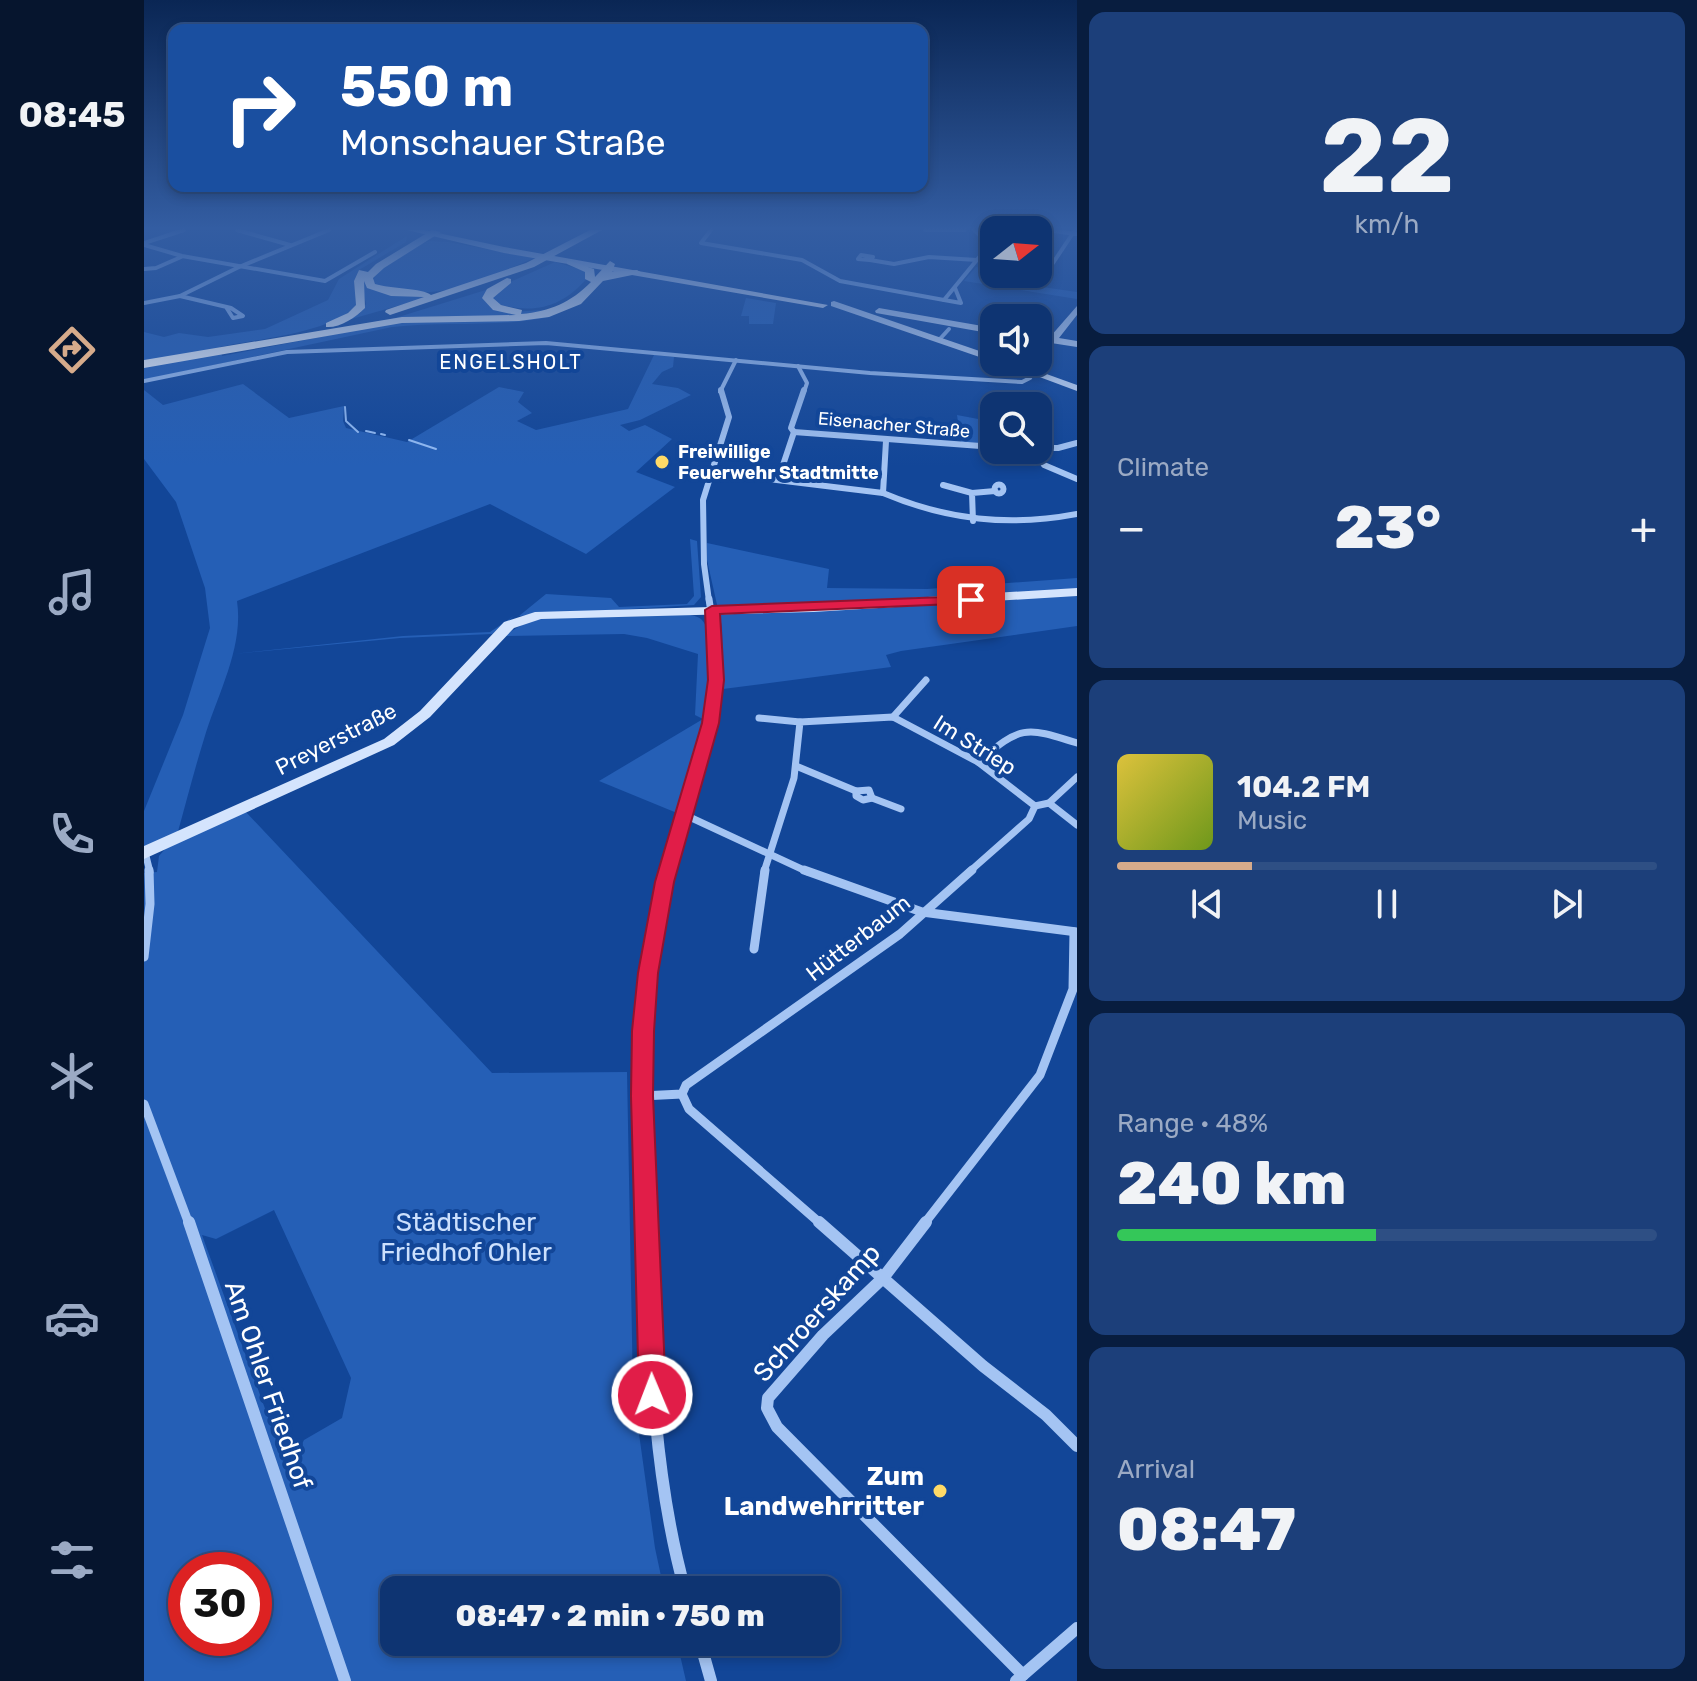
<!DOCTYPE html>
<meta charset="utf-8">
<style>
:root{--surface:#0e3472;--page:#1c3f7a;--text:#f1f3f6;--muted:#9baac4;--line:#2e4f84;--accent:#d6ab8b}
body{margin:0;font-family:Rubik,sans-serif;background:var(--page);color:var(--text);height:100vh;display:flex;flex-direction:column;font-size:30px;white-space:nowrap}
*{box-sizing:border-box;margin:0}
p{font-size:26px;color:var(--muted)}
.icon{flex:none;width:44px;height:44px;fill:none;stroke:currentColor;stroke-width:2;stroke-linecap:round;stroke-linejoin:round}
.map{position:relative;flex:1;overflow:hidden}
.sheet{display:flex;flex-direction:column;gap:12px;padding:12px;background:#081d3f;width:620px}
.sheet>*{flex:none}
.banner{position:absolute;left:24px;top:24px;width:760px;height:168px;border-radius:16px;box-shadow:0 4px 12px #0003,0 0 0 2px var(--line);background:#1a4fa0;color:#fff;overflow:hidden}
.needle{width:52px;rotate:73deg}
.controls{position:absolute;left:836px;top:216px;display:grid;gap:16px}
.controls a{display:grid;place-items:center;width:72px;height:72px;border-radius:16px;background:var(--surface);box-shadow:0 4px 12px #0003,0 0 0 2px var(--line);font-size:40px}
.speed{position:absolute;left:24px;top:1552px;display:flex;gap:16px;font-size:40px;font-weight:700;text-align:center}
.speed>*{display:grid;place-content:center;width:104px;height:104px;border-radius:50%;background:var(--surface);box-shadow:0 4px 12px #0003,0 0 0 2px var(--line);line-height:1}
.speed .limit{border:12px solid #d22;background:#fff;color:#111}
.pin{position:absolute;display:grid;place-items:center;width:68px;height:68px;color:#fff;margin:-34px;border-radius:16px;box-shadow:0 4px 12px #0006}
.me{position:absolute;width:88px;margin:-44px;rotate:359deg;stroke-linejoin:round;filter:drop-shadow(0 0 6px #0008)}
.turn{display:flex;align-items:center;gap:28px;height:168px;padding:0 40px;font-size:36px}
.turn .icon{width:104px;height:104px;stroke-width:2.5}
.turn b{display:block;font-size:56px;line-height:68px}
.big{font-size:60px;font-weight:800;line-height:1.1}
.sheet .tile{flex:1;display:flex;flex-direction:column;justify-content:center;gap:12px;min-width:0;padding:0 28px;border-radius:16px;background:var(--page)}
.sheet .dial{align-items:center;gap:0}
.dial b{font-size:104px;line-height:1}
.song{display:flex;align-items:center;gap:24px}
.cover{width:96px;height:96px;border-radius:12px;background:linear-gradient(135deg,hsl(50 70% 55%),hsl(80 70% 35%))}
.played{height:8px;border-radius:4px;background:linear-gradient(90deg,var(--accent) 25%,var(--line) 25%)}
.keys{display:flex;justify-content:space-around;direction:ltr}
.heat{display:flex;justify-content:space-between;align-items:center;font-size:44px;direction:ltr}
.charge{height:12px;border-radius:6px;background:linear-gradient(90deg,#34c759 48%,var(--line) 0)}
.trip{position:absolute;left:236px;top:1576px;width:460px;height:80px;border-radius:16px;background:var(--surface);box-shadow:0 4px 12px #0003,0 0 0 2px var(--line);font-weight:800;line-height:80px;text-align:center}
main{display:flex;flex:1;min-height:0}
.menu{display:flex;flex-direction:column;width:144px;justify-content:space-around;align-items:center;background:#06152e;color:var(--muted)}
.menu .icon{width:56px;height:56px}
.menu .selected{color:var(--accent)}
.menu b{font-size:36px;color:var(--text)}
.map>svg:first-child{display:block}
.green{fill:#255fb6;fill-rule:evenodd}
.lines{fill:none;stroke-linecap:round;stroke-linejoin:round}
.stream{stroke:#96bef6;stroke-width:2}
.street-far4{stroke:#a4c4f3;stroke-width:4}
.street-far3{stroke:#a4c4f3;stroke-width:6}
.street-far2{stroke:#a4c4f3;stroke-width:7}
.street-far1{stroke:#a4c4f3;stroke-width:9}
.street{stroke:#a4c4f3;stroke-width:12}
.secondary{fill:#d4e4fd;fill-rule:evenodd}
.primary{fill:#f1f5ff;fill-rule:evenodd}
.highway{fill:#fff;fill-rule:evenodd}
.route{fill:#e11d48;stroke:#92132f;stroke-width:2}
.poi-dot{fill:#ffda67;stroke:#124698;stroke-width:3}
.labels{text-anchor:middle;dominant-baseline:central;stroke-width:8;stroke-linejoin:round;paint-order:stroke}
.far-street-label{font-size:18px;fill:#fff;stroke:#124698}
.far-poi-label{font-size:18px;font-weight:bold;fill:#fff;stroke:#124698;text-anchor:start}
.far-neighbourhood-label{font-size:20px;letter-spacing:2px;fill:#fff;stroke:#124698}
.street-label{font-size:22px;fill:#fff;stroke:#124698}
.near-park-label{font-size:26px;fill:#cce0fd;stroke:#124698}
.near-street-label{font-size:26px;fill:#fff;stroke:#124698}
.near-poi-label{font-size:26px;font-weight:bold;fill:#fff;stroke:#124698;text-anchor:end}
</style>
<main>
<nav class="menu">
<b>08:45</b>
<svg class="icon selected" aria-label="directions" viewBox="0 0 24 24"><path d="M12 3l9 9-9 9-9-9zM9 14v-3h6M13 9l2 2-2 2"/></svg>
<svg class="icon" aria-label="music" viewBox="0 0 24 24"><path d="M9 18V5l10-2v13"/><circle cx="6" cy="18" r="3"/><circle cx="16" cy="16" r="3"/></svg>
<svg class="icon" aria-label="phone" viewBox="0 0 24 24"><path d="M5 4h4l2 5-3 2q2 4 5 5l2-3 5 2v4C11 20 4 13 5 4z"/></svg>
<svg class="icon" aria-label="climate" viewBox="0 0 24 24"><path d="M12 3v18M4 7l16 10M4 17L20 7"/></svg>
<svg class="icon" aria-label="car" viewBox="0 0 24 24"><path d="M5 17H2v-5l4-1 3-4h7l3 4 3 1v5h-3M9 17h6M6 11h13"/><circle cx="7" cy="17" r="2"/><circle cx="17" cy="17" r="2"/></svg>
<svg class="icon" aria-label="filters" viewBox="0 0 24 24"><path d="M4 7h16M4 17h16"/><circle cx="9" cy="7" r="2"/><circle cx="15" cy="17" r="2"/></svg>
</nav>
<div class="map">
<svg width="933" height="1681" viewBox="0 0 933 1681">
<rect width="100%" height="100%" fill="#124698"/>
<g class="green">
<path d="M263 236 262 242 215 270 210 281 212 305C189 333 112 339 76 347L78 356 255 322 370 320 410 316C357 328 302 321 248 327L0 380V332L20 337 35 333 64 337 121 329 184 300 195 279Z"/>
<path d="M285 241 304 242 390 258C356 272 314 294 276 292 262 292 247 288 233 286L229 281C234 264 268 247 285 241Z"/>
<path d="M253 252 232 267 225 285 280 296 302 292 204 320 216 313 222 304 218 284 222 273Z"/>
<path d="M411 262 442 271 444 277C418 308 389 315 350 303L347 295 355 287Z"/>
<path d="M832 267 850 269V274L901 281 898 287 933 292V299L820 281Z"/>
<path d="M345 289 341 296 367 312 416 309 356 317 297 316 248 319Z"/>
<path d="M602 298 632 303 629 324H605V316H597Z"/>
<path d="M510 355 530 357 529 367 518 372 508 384 534 388 547 395 496 420 476 425 485 431 501 425 528 439 492 472 531 487 442 554 346 504 93 601C100 648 73 695 60 739 50 771 42 803 33 835L0 847V811L39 715 66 628 61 588 32 502 0 459V390L19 405 99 384 145 418 200 406 199 421 202 428 263 442 355 387 380 392 374 402 388 413 373 421 392 430 484 409Z"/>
<path d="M813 415 850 422V444L817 442Z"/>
<path d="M546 539 553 541 557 597 550 605 375 616 402 594 467 598 475 607 543 604 550 596Z"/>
<path d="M563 543 685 569 683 588 783 589 933 578V626L757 651 742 655 747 667 579 689 578 627 563 560Z"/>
<path d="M539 614C545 615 552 615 557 619 585 647 544 778 533 813L455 781 559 719 551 715 554 654 503 638 480 634 359 636 390 618Z"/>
<path d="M370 616 348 634 256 638 89 654 259 636 346 632Z"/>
<path d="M101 811 348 1073 483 1072 489 1391 511 1548 520 1590H250V1642H533L542 1681H0V873L13 872 15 856 21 849ZM130 1210 207 1378 198 1418 160 1440 144 1472 58 1235 72 1239ZM42 1570H110V1638H42Z"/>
</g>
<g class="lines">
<g class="stream">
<path d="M201 407 202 421 214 432"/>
<path d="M222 431 231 433"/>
<path d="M237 434 241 435"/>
<path d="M265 440 292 449"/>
</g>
<g class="street-far4">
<path d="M93 230 146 245"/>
<path d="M567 230 557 243 658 260 696 281 800 300"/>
<path d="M781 230H821"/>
<path d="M903 230 932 234"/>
<path d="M0 243 40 230"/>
<path d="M0 245 38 256 181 281 231 252"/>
<path d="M717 255 729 257 726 260 714 259Z"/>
<path d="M726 260 750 264 785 257 833 260"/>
<path d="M900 268 907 266 931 230"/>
<path d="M0 269 12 268 37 257"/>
<path d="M811 288 817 303 800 300 846 244 830 230"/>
<path d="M36 296 87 308 99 316 89 318 82 307"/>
<path d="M0 303 36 296 95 267 185 230"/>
<path d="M795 340 805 329"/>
<path d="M654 366 663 383 660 392"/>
<path d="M0 381 143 352 402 343 726 373 878 382 886 378 909 340"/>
<path d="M576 392 592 360"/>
</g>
<g class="street-far3">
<path d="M650 432 647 428 660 390"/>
<path d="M894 448H914L933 443"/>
<path d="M891 450 900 465 933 479"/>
<path d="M566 472 739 493 742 441"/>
<path d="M634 480 650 432 850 447"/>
<circle cx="855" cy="489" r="4.5"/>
<path d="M799 485 828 493"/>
<path d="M739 493C803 520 865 527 933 514"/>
<path d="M829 521 828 493 851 491"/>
<path d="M565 601 560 564 559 500 585 417 577 390"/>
</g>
<g class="street-far2">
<path d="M749 717 782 680"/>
<path d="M615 718 656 722"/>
<path d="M834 762C877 726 880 726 933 743"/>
<path d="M652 766 712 791"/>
<path d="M725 790 728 798 719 800 712 796V791Z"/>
<path d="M728 798 757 809"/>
<path d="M905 803 933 825"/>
<path d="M891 806 905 803 933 777"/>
<path d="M539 814 664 872"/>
<path d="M1 852 6 872"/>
<path d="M523 872C540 812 569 742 572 679 573 652 569 626 565 599"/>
<path d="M620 872 650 778 656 722 749 717 834 762 891 806"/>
<path d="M825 872 885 819 891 806"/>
</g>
<g class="street-far1">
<path d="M660 870 778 912 933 932"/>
<path d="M610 949 621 870"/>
<path d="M0 957 6 904 5 870"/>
<path d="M538 1094 545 1109 677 1224"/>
<path d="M498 1096 538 1094 542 1085 756 934 828 870"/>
<path d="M0 1104 45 1224"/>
<path d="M502 1224C498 1107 490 985 523 870"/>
<path d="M780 1224 896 1075 929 989 930 932"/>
</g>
<g class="street">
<path d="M45 1222 201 1681"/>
<path d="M502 1222C506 1345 508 1471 541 1590"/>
<path d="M675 1222 839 1366 902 1415 933 1446"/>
<path d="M782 1222 739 1278 679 1335 624 1398 623 1408 633 1427 879 1675"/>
<path d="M556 1642 567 1681"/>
<path d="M872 1681 933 1628"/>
</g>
<g class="secondary">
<path d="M690 301 850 356V362L687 306V302Z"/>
<path d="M933 306V315L915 338 933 341V347L894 341V335L906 337Z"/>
<path d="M735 308 850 328V334L732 313 731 311Z"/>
<path d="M855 362H869L933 385V391Z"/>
<path d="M933 588V596L669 612 397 619 370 628 286 717 250 745 0 859V846L240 739 276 711 360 622 391 612 669 604Z"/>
</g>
<path class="primary" d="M263 230H280L360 247 684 305 679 308 360 253Z"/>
<g class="highway">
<path d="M288 230 297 232 240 268 229 278 231 284C246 289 279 288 287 295L382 263 446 230H458L390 267 246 315 241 312 242 310 280 297 247 296 223 288 220 281 221 308C211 318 196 328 182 327V323L204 313 212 305 210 281 215 270 224 272 232 264Z"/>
<path d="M423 260 450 269 451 277 466 261 471 264 468 272 493 270 498 273 459 281 437 304 405 317 375 321 258 323 0 368V360L258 317 372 315 349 310 338 298 343 289 363 278 367 279V283L349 298 357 305 378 310 377 314C407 311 426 303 447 282L441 279V272L423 264Z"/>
</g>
</g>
<linearGradient id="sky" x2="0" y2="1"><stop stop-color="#0a2654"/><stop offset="0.49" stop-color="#335da2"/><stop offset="1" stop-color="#335da2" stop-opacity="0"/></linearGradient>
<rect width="933" height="466" fill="url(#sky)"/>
<path class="route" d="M827 596 832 597V603L576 614 580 680 575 723 530 882 514 973 510 1031 509 1096 522 1395 518 1404 508 1408 499 1404 495 1395 487 1096 488 1031 494 973 511 882 558 723 564 680 561 610 568 606Z"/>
<g class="poi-dot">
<circle cx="518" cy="462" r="8"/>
<circle cx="796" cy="1491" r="8"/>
</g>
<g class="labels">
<g class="far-street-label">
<text transform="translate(750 425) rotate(5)">Eisenacher Straße</text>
</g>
<g class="far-poi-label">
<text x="534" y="452">Freiwillige<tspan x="534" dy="21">Feuerwehr Stadtmitte</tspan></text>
</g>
<g class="far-neighbourhood-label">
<text x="367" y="362">ENGELSHOLT</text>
</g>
<g class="street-label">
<text transform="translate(192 739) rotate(-27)">Preyerstraße</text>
<text transform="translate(831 745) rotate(32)">Im Striep</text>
<text transform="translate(714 938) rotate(-38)">Hütterbaum</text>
</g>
<g class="near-park-label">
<text x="322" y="1222">Städtischer<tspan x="322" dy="30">Friedhof Ohler</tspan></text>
</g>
<g class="near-street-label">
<text transform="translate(673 1313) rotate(-48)">Schroerskamp</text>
<text transform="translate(124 1385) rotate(71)">Am Ohler Friedhof</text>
</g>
<g class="near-poi-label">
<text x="780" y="1476">Zum<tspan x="780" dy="30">Landwehrritter</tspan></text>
</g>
</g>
</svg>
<div class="controls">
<a><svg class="needle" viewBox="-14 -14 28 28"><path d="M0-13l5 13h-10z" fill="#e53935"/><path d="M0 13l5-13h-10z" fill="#9baac4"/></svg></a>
<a><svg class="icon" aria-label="sound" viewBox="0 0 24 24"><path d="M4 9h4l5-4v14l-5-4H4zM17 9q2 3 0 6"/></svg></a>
<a><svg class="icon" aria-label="search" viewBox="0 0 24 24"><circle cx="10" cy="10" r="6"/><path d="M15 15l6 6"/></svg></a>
</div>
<div class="speed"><div class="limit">30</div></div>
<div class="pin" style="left:827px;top:600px;background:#d93025"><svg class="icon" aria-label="arrive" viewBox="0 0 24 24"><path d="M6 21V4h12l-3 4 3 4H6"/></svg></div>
<svg class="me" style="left:508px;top:1395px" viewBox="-20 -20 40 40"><circle r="17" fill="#e11d48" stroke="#fff" stroke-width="3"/><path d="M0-11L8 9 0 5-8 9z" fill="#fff"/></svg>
<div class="trip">08:47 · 2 min · 750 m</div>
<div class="banner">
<div class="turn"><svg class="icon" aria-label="right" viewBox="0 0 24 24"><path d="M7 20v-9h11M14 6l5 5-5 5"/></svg><div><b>550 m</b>Monschauer Straße</div></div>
</div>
</div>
<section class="sheet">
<div class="tile dial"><b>22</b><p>km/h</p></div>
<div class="tile"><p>Climate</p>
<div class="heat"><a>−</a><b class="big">23°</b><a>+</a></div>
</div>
<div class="tile">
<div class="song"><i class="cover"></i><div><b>104.2 FM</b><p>Music</p></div></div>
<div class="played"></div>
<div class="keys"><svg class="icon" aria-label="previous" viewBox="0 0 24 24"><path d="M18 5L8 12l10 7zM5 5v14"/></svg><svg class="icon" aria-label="pause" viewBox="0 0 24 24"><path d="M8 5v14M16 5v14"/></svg><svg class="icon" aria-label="next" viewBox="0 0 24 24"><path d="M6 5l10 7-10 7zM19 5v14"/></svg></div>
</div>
<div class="tile"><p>Range · 48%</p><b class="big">240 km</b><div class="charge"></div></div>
<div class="tile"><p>Arrival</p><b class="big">08:47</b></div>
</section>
</main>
